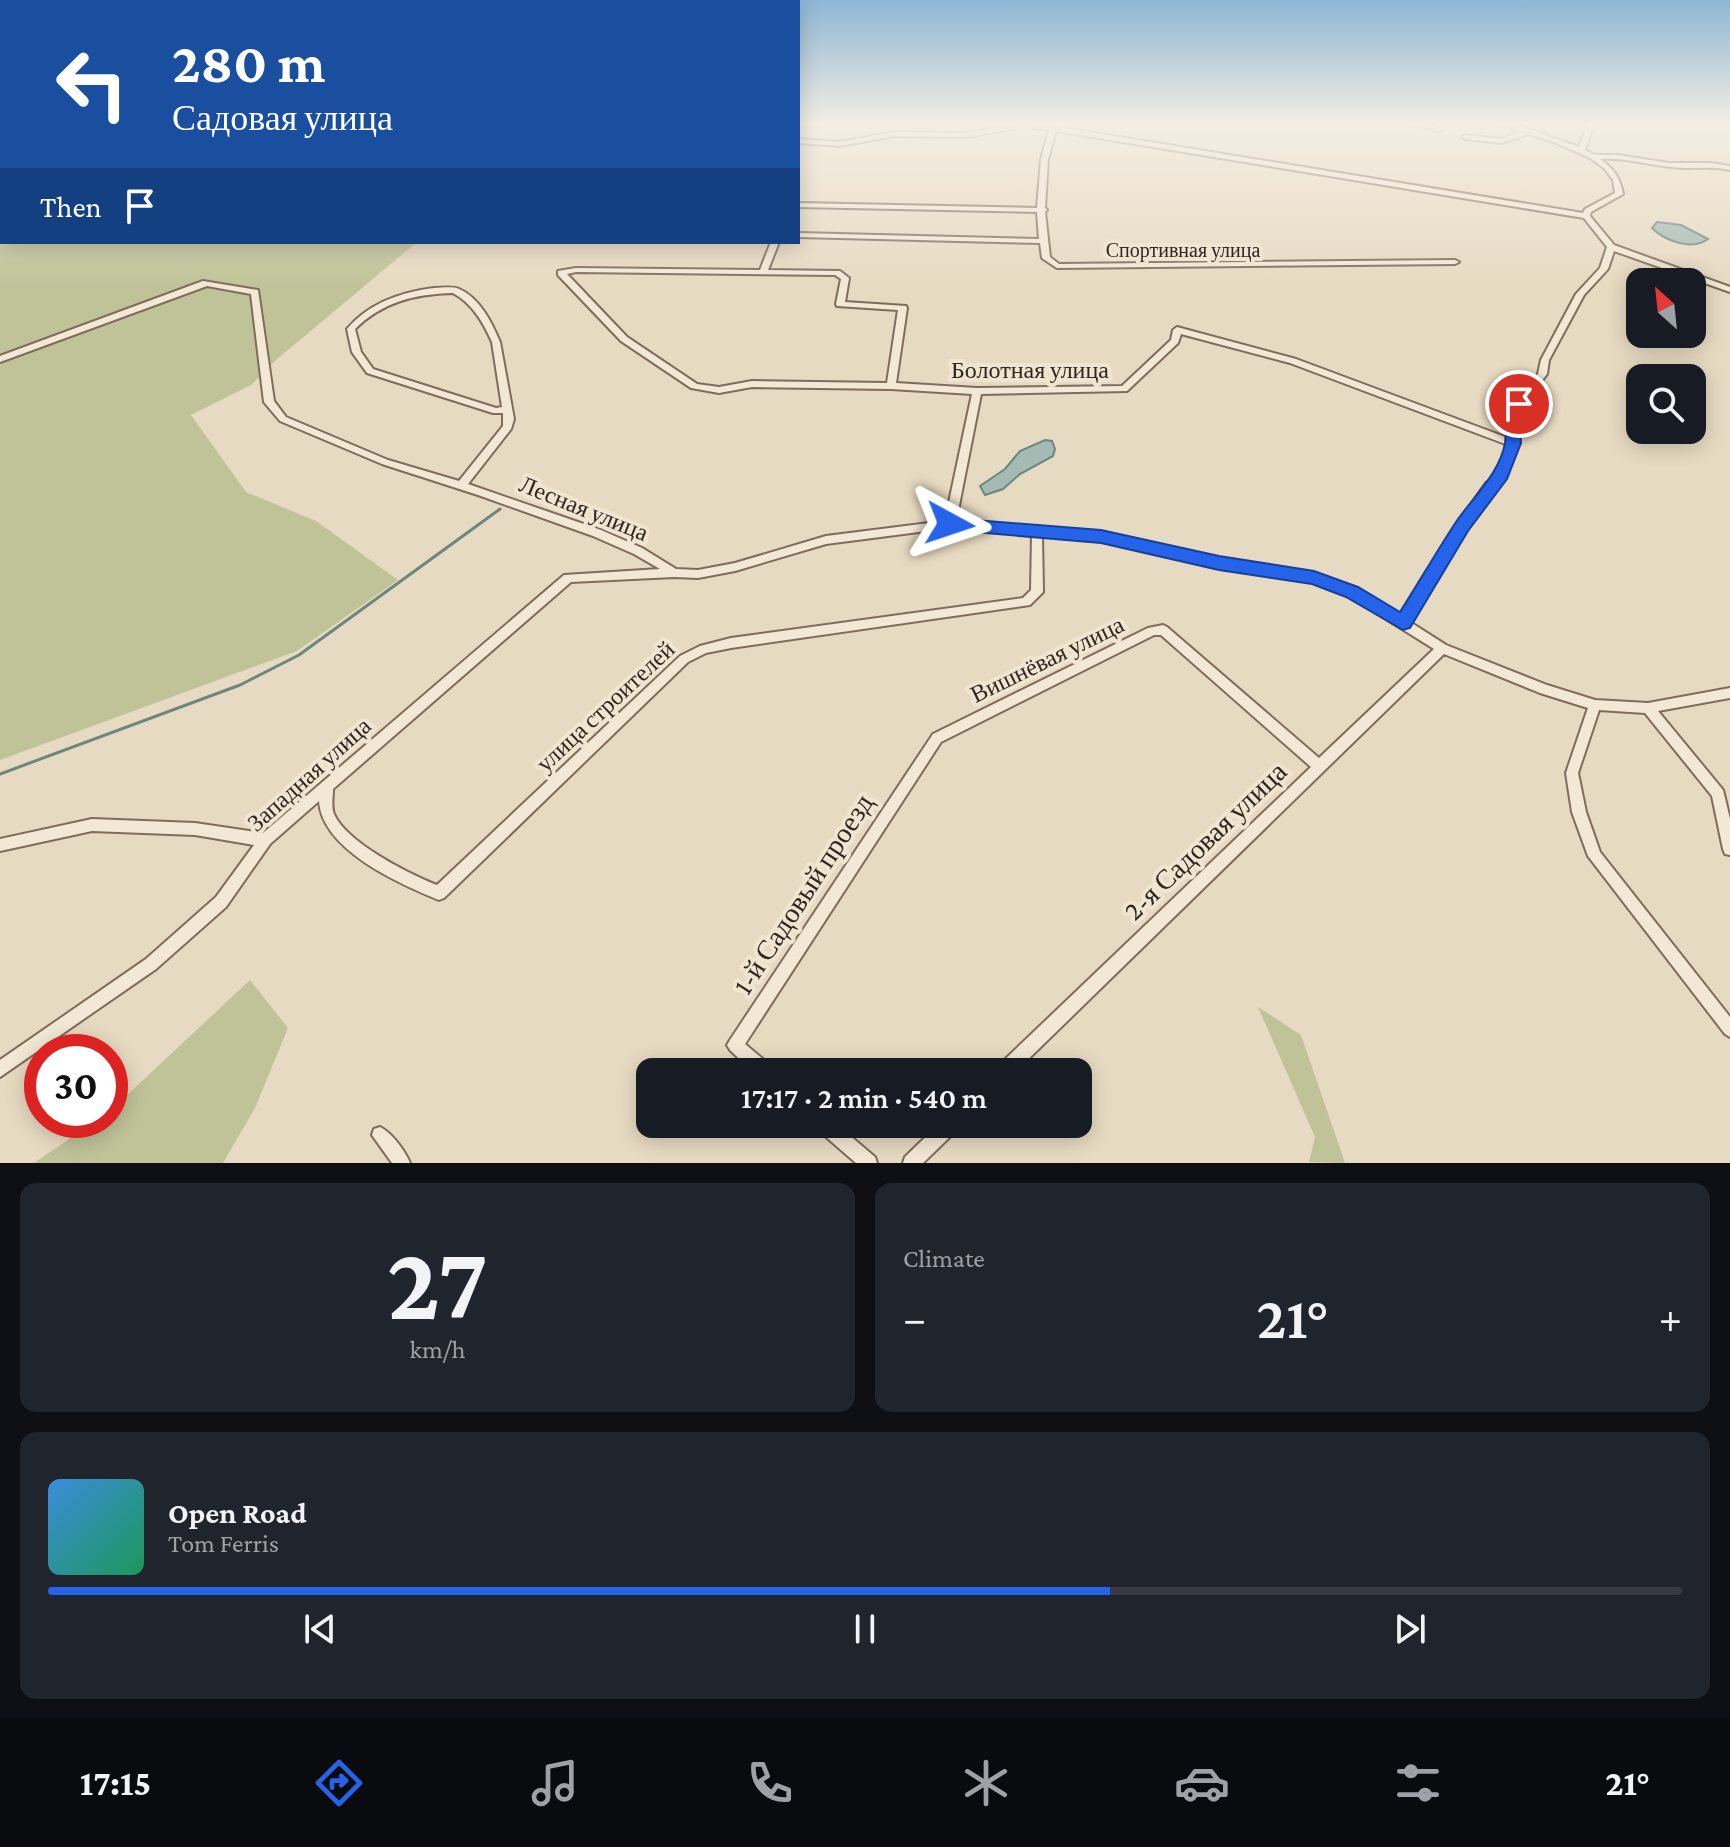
<!DOCTYPE html>
<meta charset="utf-8">
<style>
:root{--surface:#171b24;--page:#20242c;--text:#f1f3f6;--muted:#9ea1a6;--line:#363941;--accent:#2563eb}
body{margin:0;font-family:"Crimson Pro",serif;background:var(--page);color:var(--text);height:100vh;display:flex;flex-direction:column;font-size:30px;white-space:nowrap}
*{box-sizing:border-box;margin:0}
p{font-size:26px;color:var(--muted)}
.icon{flex:none;width:44px;height:44px;fill:none;stroke:currentColor;stroke-width:2;stroke-linecap:round;stroke-linejoin:round}
.map{position:relative;height:1163px;overflow:hidden}
.sheet{display:flex;flex-direction:column;gap:20px;padding:20px;background:#0d0f14;flex:1}
.sheet>*{flex:none}
.banner{position:absolute;left:0px;top:0px;width:800px;height:244px;box-shadow:0 4px 20px #0003;background:#1a4fa0;color:#fff;overflow:hidden}
.needle{width:52px;rotate:333deg}
.buttons{position:absolute;left:1626px;top:268px;display:grid;gap:16px}
.buttons a{display:grid;place-items:center;width:80px;height:80px;border-radius:16px;background:var(--surface);box-shadow:0 4px 20px #0003;font-size:40px}
.speed{position:absolute;left:24px;top:1034px;display:flex;gap:16px;font-size:40px;font-weight:700;text-align:center}
.speed>*{display:grid;place-content:center;width:104px;height:104px;border-radius:50%;background:var(--surface);box-shadow:0 4px 20px #0003;line-height:1}
.speed .limit{border:12px solid #d22;background:#fff;color:#111}
.pin{position:absolute;display:grid;place-items:center;width:68px;height:68px;color:#fff;margin:-34px;border:4px solid #fff;border-radius:50%;box-shadow:0 2px 8px #0007}
.me{position:absolute;width:88px;margin:-44px;rotate:95deg;stroke-linejoin:round;filter:drop-shadow(0 0 6px #0008)}
.turn{display:flex;align-items:center;gap:28px;height:168px;padding:0 40px;font-size:36px}
.turn .icon{width:104px;height:104px;stroke-width:2.5}
.turn b{display:block;font-size:56px;line-height:68px}
.then{display:flex;align-items:center;height:76px;padding:0 40px;background:#0003;gap:16px;font-size:30px}
.big{font-size:60px;font-weight:600;line-height:1.1}
.sheet .tile{flex:1;display:flex;flex-direction:column;justify-content:center;gap:12px;min-width:0;padding:0 28px;border-radius:16px;background:var(--page)}
.sheet .dial{align-items:center;gap:0}
.dial b{font-size:104px;line-height:1}
.song{display:flex;align-items:center;gap:24px}
.cover{width:96px;height:96px;border-radius:12px;background:linear-gradient(135deg,hsl(210 70% 55%),hsl(150 70% 35%))}
.played{height:8px;border-radius:4px;background:linear-gradient(90deg,var(--accent) 65%,var(--line) 65%)}
.keys{display:flex;justify-content:space-around;direction:ltr}
.heat{display:flex;justify-content:space-between;align-items:center;font-size:44px;direction:ltr}
.sheet .tiles{flex:1;display:grid;gap:20px;grid-template-columns:1fr 1fr}
.tile:last-child{grid-column:span 2}
.trip{position:absolute;left:636px;top:1058px;width:456px;height:80px;border-radius:16px;background:var(--surface);box-shadow:0 4px 20px #0003;font-weight:600;line-height:80px;text-align:center}
.tabs{display:flex;height:128px;justify-content:space-around;align-items:center;background:#090b0e;color:var(--muted)}
.tabs .icon{width:56px;height:56px}
.tabs .selected{color:var(--accent)}
.tabs b{font-size:36px;color:var(--text)}
.map>svg:first-child{display:block}
.green{fill:#c0c398}
.water{fill:#a4bab3;stroke:#6c877f;stroke-width:2}
.lines{fill:none;stroke-linecap:round;stroke-linejoin:round}
.stream{stroke:#6c877f;stroke-width:3}
.minor-casing{stroke:#7f6c5c;stroke-width:4}
.minor{fill:#f3e8d4;fill-rule:evenodd}
.route{fill:#2563eb;stroke:#184099;stroke-width:2}
.labels{text-anchor:middle;dominant-baseline:central;stroke-width:8;stroke-linejoin:round;paint-order:stroke}
.far-street-label{font-size:20px;fill:#30261e;stroke:#f0e5d1}
.street-label{font-size:24px;fill:#30261e;stroke:#f0e5d1}
.near-street-label{font-size:28px;fill:#30261e;stroke:#f0e5d1}
</style>
<div class="map">
<svg width="1730" height="1163" viewBox="0 0 1730 1163">
<rect width="100%" height="100%" fill="#e7dac2"/>
<g class="green">
<path d="M0 124 2 242H417L276 360 251 385 191 415 246 492 316 521 398 580 297 651 0 760Z"/>
<path d="M250 980 288 1028 255 1108 223 1163H34L97 1120H110V1111Z"/>
<path d="M1258 1007 1301 1035 1345 1163 1309 1162 1315 1137Z"/>
</g>
<g class="water">
<path d="M1657 222 1681 225 1708 239C1692 251 1665 241 1652 228Z"/>
<path d="M1045 440 1052 441 1055 449 1053 456 1020 474 1003 489 985 495 980 486 1005 469 1020 451Z"/>
</g>
<g class="lines">
<path class="stream" d="M0 774 240 685 299 655 500 509"/>
<defs>
<g id="minor">
<path d="M1016 124 1053 126 1583 213 1585 209 1615 193 1613 180 1605 169 1590 158 1554 142 1528 134 1502 143 1465 139 1462 137 1465 135 1501 139 1521 131 1503 124H1514L1579 147 1588 124H1594L1585 150 1595 155H1617L1669 163H1711L1730 166V170C1711 165 1691 170 1672 167 1648 165 1625 157 1600 159 1614 169 1620 178 1623 194L1591 212 1590 216 1614 245 1730 287V292L1614 251 1608 269 1584 295 1549 360 1547 374 1523 405 1517 426 1518 443 1504 479 1494 489 1466 529 1410 622 1446 645 1547 685 1595 700 1648 703 1730 688V698L1658 711 1723 790 1730 819V855L1725 854 1723 849 1712 796 1645 713 1599 710 1578 773 1586 812 1600 852 1730 1017V1037L1725 1034 1588 856 1572 812 1566 773 1588 708 1540 693 1444 654 1015 1072H996L998 1066 1311 767 1161 635H1154L941 742 745 1044 771 1066 773 1072H753L730 1050 727 1045 730 1040 933 734 1148 628 1163 625 1167 627 1319 758 1434 649 1348 595 1313 582 1219 567 1101 540 1042 535 1043 592 1030 605 731 648 706 653 688 662 444 898 439 900C400 884 322 850 319 801L270 844 226 907 156 969 0 1077V1060L146 959 216 897 254 845 195 835 92 831 0 851V839L92 819 195 823 263 833 564 575 660 569 634 554 593 536 478 495 382 464 280 421 264 402 251 294 207 286 0 362V356L203 281 258 290 274 401 286 417 388 460 459 481 503 426V413H493L367 373 352 352 347 329C369 303 401 292 434 288 442 288 452 286 459 289 480 298 492 323 500 342L514 419 511 429 468 484 601 530 642 548 676 569 698 570 735 563 826 536 945 521 972 394 891 389 752 387 719 393 691 388 621 341 558 275V271L576 268 760 270 771 242H779L768 270 840 271 849 278 845 302 906 306 907 308 896 383 977 388 1122 386 1171 340 1173 330 1177 327 1296 359 1508 438 1507 426 1514 404 1538 374 1541 360 1576 294 1600 268 1607 247 1584 218 1056 131 1048 159 1045 208 1047 210 1045 212 1050 257 1059 264 1455 260 1459 262 1455 264 1057 268 1042 258 1040 243 798 237V233L1039 239 1037 212 798 207V203L1037 208 1041 159 1049 130 1024 127 967 137 895 136 839 146 798 143V139L839 142 895 132 967 133ZM576 272 835 275 841 279 836 304 837 306 898 310 887 383 752 381 719 387 697 384 627 337 567 274ZM453 293C472 303 483 322 492 342L502 407 496 408 373 369 361 352 355 329C382 302 415 294 453 293ZM1181 334 1290 363 1508 445 1495 477 1486 483 1458 523 1401 616 1356 589 1314 574 1219 559 1101 532 956 521 981 394 1127 391 1178 343ZM950 528 1032 534 1031 590 1023 598 731 638 700 646 680 656 437 885C409 874 347 843 334 814 331 807 333 797 333 789L571 582 674 577 698 578 735 571 826 544Z"/>
<path d="M1413 124H1427L1442 129 1439 131Z"/>
<path d="M816 1124H836L875 1157 877 1163H856L818 1130Z"/>
<path d="M939 1124H959L957 1130 923 1163H903L905 1157Z"/>
<path d="M380 1127C392 1133 405 1151 410 1163H392L372 1135 374 1129Z"/>
</g>
</defs>
<use href="#minor" class="minor-casing"/>
<use href="#minor" class="minor"/>
</g>
<linearGradient id="sky" x2="0" y2="1"><stop stop-color="#8db6d3"/><stop offset="0.43" stop-color="#f4eee4"/><stop offset="1" stop-color="#f4eee4" stop-opacity="0"/></linearGradient>
<rect width="1730" height="287" fill="url(#sky)"/>
<path class="route" d="M1519 399 1527 404 1520 426 1521 443 1507 479 1468 531 1410 628 1403 630 1346 597 1312 584 1219 570 1101 543 950 530 941 524 950 518 1101 530 1219 556 1314 571 1358 587 1400 612C1419 582 1437 551 1456 522 1473 497 1500 473 1505 443 1507 429 1502 405 1519 399Z"/>
<g class="labels">
<g class="far-street-label">
<text x="1183" y="250">Спортивная улица</text>
</g>
<g class="street-label">
<text x="1030" y="369">Болотная улица</text>
<text transform="translate(584 508) rotate(22)">Лесная улица</text>
<text transform="translate(1047 659) rotate(-26)">Вишнёвая улица</text>
<text transform="translate(605 706) rotate(-43)">улица строителей</text>
<text transform="translate(309 774) rotate(-42)">Западная улица</text>
</g>
<g class="near-street-label">
<text transform="translate(1205 841) rotate(-44)">2-я Садовая улица</text>
<text transform="translate(803 894) rotate(-57)">1-й Садовый проезд</text>
</g>
</g>
</svg>
<div class="buttons">
<a><svg class="needle" viewBox="-14 -14 28 28"><path d="M0-13l5 13h-10z" fill="#e53935"/><path d="M0 13l5-13h-10z" fill="#9ea1a6"/></svg></a>
<a><svg class="icon" aria-label="search" viewBox="0 0 24 24"><circle cx="10" cy="10" r="6"/><path d="M15 15l6 6"/></svg></a>
</div>
<div class="speed"><div class="limit">30</div></div>
<div class="pin" style="left:1519px;top:404px;background:#d93025"><svg class="icon" aria-label="arrive" viewBox="0 0 24 24"><path d="M6 21V4h12l-3 4 3 4H6"/></svg></div>
<svg class="me" style="left:950px;top:524px" viewBox="-20 -20 40 40"><path d="M0-17L14 15 0 8-14 15z" fill="#2563eb" stroke="#fff" stroke-width="4"/></svg>
<div class="trip">17:17 · 2 min · 540 m</div>
<div class="banner">
<div class="turn"><svg class="icon" aria-label="left" viewBox="0 0 24 24"><path d="M17 20v-9H6M10 6l-5 5 5 5"/></svg><div><b>280 m</b>Садовая улица</div></div>
<div class="then">Then<svg class="icon" aria-label="arrive" viewBox="0 0 24 24"><path d="M6 21V4h12l-3 4 3 4H6"/></svg></div>
</div>
</div>
<section class="sheet">
<div class="tiles">
<div class="tile dial"><b>27</b><p>km/h</p></div>
<div class="tile"><p>Climate</p>
<div class="heat"><a>−</a><b class="big">21°</b><a>+</a></div>
</div>
<div class="tile">
<div class="song"><i class="cover"></i><div><b>Open Road</b><p>Tom Ferris</p></div></div>
<div class="played"></div>
<div class="keys"><svg class="icon" aria-label="previous" viewBox="0 0 24 24"><path d="M18 5L8 12l10 7zM5 5v14"/></svg><svg class="icon" aria-label="pause" viewBox="0 0 24 24"><path d="M8 5v14M16 5v14"/></svg><svg class="icon" aria-label="next" viewBox="0 0 24 24"><path d="M6 5l10 7-10 7zM19 5v14"/></svg></div>
</div>
</div>
</section>
<nav class="tabs">
<b>17:15</b>
<svg class="icon selected" aria-label="directions" viewBox="0 0 24 24"><path d="M12 3l9 9-9 9-9-9zM9 14v-3h6M13 9l2 2-2 2"/></svg>
<svg class="icon" aria-label="music" viewBox="0 0 24 24"><path d="M9 18V5l10-2v13"/><circle cx="6" cy="18" r="3"/><circle cx="16" cy="16" r="3"/></svg>
<svg class="icon" aria-label="phone" viewBox="0 0 24 24"><path d="M5 4h4l2 5-3 2q2 4 5 5l2-3 5 2v4C11 20 4 13 5 4z"/></svg>
<svg class="icon" aria-label="climate" viewBox="0 0 24 24"><path d="M12 3v18M4 7l16 10M4 17L20 7"/></svg>
<svg class="icon" aria-label="car" viewBox="0 0 24 24"><path d="M5 17H2v-5l4-1 3-4h7l3 4 3 1v5h-3M9 17h6M6 11h13"/><circle cx="7" cy="17" r="2"/><circle cx="17" cy="17" r="2"/></svg>
<svg class="icon" aria-label="filters" viewBox="0 0 24 24"><path d="M4 7h16M4 17h16"/><circle cx="9" cy="7" r="2"/><circle cx="15" cy="17" r="2"/></svg>
<b>21°</b>
</nav>
